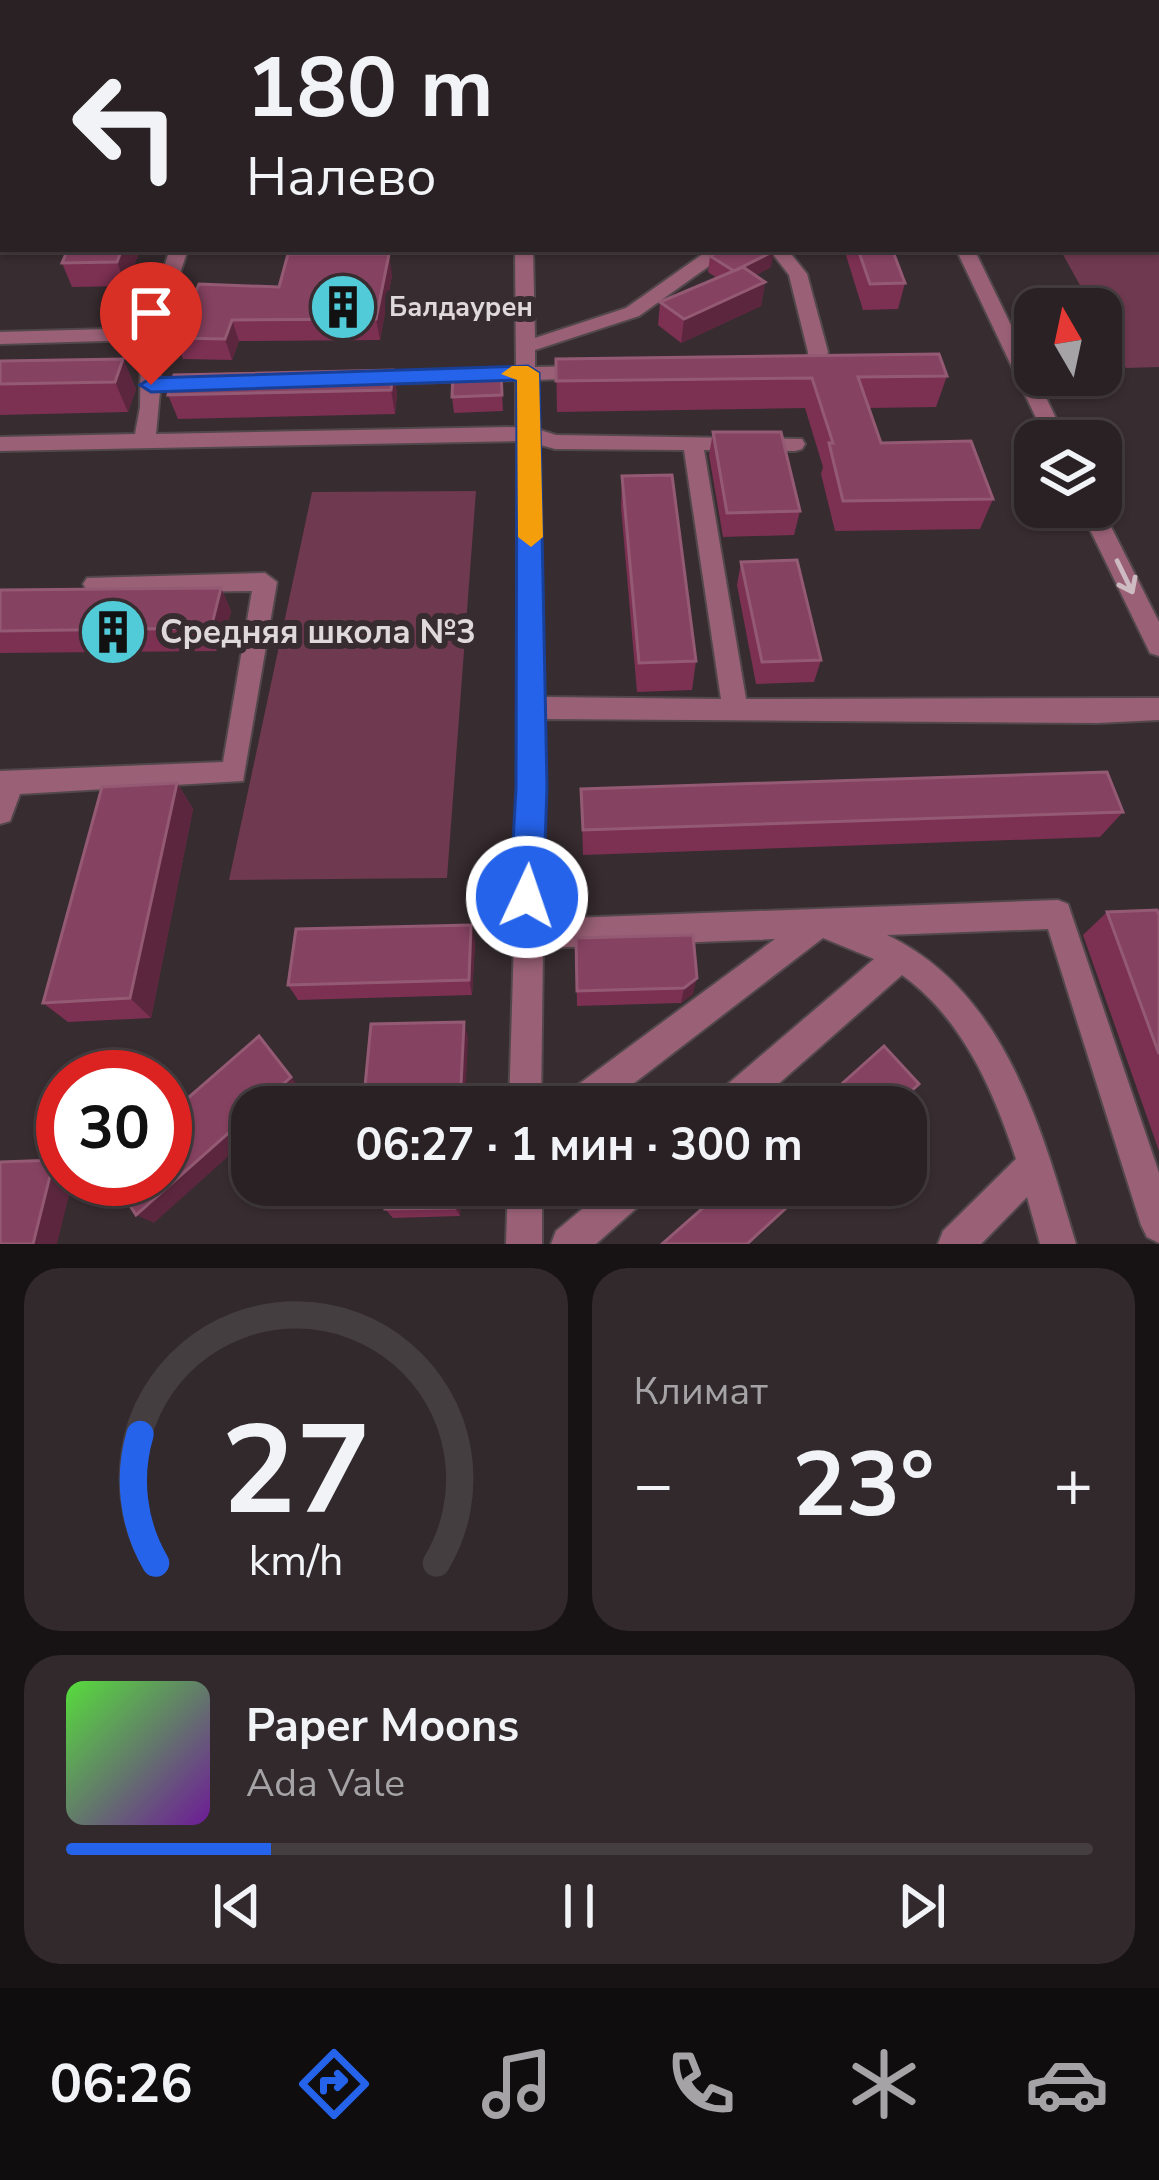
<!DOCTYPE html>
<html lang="ru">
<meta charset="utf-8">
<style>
:root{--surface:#292124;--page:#31292c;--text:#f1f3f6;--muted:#a5a3a6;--line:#453e41;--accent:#2563eb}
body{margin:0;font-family:"Nunito Sans",sans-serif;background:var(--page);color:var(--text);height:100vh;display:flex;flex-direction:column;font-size:45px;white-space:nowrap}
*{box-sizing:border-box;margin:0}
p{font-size:39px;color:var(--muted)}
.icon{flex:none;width:66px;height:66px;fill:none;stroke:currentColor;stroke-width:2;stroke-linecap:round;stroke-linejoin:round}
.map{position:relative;height:1244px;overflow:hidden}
.sheet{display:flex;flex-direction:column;gap:24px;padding:24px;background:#171214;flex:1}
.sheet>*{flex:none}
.banner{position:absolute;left:0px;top:0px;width:1161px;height:252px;box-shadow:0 3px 9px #0004,0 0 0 3px var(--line);background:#292124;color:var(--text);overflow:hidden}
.needle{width:78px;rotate:351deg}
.fabs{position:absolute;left:1014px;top:288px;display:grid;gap:24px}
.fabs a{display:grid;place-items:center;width:108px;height:108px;border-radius:24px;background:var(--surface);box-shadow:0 3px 9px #0004,0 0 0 3px var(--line);font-size:60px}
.speed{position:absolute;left:36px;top:1050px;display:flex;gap:24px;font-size:60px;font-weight:700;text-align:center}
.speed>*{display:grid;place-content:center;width:156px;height:156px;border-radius:50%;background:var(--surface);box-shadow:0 3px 9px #0004,0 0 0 3px var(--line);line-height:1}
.speed .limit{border:18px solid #d22;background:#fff;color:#111}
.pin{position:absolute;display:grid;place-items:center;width:102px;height:102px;color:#fff;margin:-123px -51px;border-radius:50% 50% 50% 0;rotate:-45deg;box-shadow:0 0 12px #0007}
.pin .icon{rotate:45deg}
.me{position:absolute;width:132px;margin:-66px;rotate:3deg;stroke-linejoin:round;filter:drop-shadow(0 0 9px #0008)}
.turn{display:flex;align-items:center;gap:42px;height:252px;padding:0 48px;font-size:54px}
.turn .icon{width:156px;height:156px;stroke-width:2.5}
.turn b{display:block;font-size:84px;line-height:102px}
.big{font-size:90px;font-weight:700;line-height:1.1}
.sheet .widget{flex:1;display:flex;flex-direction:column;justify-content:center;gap:18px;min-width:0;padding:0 42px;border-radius:36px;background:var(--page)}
.sheet .dial{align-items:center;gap:0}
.dial svg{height:312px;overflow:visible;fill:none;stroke:var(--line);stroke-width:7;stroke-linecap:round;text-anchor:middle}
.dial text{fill:var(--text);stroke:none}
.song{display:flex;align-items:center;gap:36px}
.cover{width:144px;height:144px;border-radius:18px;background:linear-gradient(135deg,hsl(110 70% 55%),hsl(280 70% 35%))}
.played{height:12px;border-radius:6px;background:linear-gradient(90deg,var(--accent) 20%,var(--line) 20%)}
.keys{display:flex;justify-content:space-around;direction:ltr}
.heat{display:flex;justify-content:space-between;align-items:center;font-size:66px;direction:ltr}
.sheet .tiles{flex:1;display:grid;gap:24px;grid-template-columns:1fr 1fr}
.widget:last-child{grid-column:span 2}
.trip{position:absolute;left:231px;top:1086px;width:696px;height:120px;border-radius:36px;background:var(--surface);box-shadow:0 3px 9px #0004,0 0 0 3px var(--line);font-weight:700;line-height:120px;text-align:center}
.tab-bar{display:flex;height:192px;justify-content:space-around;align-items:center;background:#100d0e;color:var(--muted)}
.tab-bar .icon{width:84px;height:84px}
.tab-bar .current{color:var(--accent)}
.tab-bar b{font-size:54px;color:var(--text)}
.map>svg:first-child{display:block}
.green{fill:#6f394f}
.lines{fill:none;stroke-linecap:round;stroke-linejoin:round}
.minor-casing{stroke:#52484b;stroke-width:4}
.minor{fill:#9a6076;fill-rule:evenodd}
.wall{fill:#7c3052}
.shaded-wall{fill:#5c273e}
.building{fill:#864261;stroke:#945a74;stroke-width:3}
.oneway{stroke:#cebbc2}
.route{fill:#2563eb;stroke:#184099;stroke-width:3}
.slow{fill:#f59e0b}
.labels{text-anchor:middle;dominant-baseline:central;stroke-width:12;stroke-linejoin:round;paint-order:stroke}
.far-poi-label{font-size:27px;font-weight:bold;fill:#e0d9db;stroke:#372c30;text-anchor:start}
.poi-label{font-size:33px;font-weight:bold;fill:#e0d9db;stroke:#372c30;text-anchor:start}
</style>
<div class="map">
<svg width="1159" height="1244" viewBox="0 0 1159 1244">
<rect width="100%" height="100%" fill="#372c30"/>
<g class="green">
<path d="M1159 213V367L1126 368 1101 323V309H1093L1060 249H1158Z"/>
<path d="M476 491 447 878 229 880 312 492Z"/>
</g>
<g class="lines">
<defs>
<g id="minor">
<path d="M839 0H851L853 3H841Z"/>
<path d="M3 10V21L0 22V11Z"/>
<rect x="0" y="68" width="3" height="8"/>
<rect x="1158" y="114" width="1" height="8"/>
<path d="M0 125H3L0 135Z"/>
<path d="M3 173V183L0 184V174Z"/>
<rect x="0" y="228" width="3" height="10"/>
<path d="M170 249H188L160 334V378H203L213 384 203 390 160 391 156 434 516 427V380L364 384 354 378 364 372 516 368 515 249H533L535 338 626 308 707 251 733 249 639 316 535 350V367L587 366 597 372 587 378 536 380 537 429 556 435 802 439 805 444 802 449 795 451 704 450 746 699 1159 698V720L1098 723 544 719V919L1058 900 1068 904 1159 1173V1243L1147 1237 1141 1225 1048 929 887 935C1006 992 1041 1128 1076 1244H1040L1027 1197 981 1244H938L943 1231 1016 1159C993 1090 963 1019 902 975L752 1107H711L715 1095 874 959 823 938 603 1107H560L564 1095 775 939 543 948 541 1107H509L514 942 510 934 514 924 518 788 517 441 0 451V437L135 434 140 407 141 340 0 344V332L144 328ZM537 444 555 449 684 450 721 699 543 697Z"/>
<path d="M769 249H787L807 274 828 352 824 364 795 375 785 369 808 357V352L789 275Z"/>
<path d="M956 249H974L1067 441H1047Z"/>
<path d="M1079 507H1101L1159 622V656L1150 653Z"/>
<path d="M265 573 277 582 243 781 20 794 10 821 0 824V771L223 762 252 591 95 593 87 590 83 584 87 578Z"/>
<path d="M508 1185H542V1244H506Z"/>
<path d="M611 1185H654L649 1197 596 1244H551L556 1231Z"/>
</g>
</defs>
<use href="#minor" class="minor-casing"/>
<use href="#minor" class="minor"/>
</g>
<g class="wall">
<path d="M1094 0H1159V39L1158 3H1096Z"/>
<path d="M844 249H892L905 283 898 309 863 310Z"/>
<path d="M138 255 126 286 72 287 62 263Z"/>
<path d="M710 256 771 267 756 275 765 282 761 306 681 343 658 325 660 302 717 278 708 272Z"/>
<path d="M392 275 380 340 239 341 232 360 183 359 175 338 279 287Z"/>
<path d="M123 359 136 389 128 412 0 415V361Z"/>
<path d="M556 359 947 376 936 407 869 408 881 443 993 499 980 529 835 531 821 474 823 467 805 408 557 412Z"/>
<path d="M393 370 397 394 395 414 178 419 168 395Z"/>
<path d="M501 372 503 411 454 413 452 397Z"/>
<path d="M713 432 800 511 794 535 723 537 709 455Z"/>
<path d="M622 476 696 661 692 690 637 692 621 507Z"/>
<path d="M741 562 821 660 814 682 756 684 737 585Z"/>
<path d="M221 588 231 611 221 651 0 653V590Z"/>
<path d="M177 783 193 809 151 1018 68 1022 43 1003Z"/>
<path d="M581 789 1123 812 1100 837 583 855Z"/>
<path d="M1107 912 1159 915V1151L1083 935Z"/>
<path d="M693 935V994L681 1003 577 1006 576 938Z"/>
<path d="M475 942 472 995 298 1000 288 985Z"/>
<path d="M387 1185H461L460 1216 393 1218 385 1209Z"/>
</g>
<g class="shaded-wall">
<path d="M122 249H136L138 255 126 286 117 262Z"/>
<path d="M774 251 771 267 733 288 735 272Z"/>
<path d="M389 254 392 275 380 340 376 319Z"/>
<path d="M765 282 761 306 681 343 684 319Z"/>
<path d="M232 320 239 341 232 360 225 339Z"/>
<path d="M123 359 136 389 128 412 115 382Z"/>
<path d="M393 370 397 394 395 414 391 390Z"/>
<path d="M221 588 231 611 221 651 211 628Z"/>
<path d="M177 783 193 809 151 1018 130 998Z"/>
<path d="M471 925 475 942 472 995 469 980Z"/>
<path d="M697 978 693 994 681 1003 684 988Z"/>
<path d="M464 1022 468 1037 465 1107H460Z"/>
<path d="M271 1050 301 1090 282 1107H257Z"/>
<path d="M252 1112V1135L154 1223 136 1215Z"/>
<path d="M54 1160 63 1165V1179H73L57 1244H33Z"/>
<path d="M456 1185H461L460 1216 455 1208Z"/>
</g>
<g class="building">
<path d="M1120 0H1159V16L1158 3H1123Z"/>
<path d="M68 249H122L117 262 62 263Z"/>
<path d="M724 249H771L774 251 734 271 710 256Z"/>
<path d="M858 249H892L905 283 870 284Z"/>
<path d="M288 254H389L376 319 232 320 225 339 175 338 199 284 279 287Z"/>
<path d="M743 267 765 282 684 319 660 302Z"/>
<path d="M939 354 947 376 858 377 881 443 971 441 993 499 843 501 829 443H833L812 378 556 381V359Z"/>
<path d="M123 359 115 382 0 384V361Z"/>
<path d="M393 370 391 390 168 395 174 375Z"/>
<path d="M501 372 502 395 452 397 453 374Z"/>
<path d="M713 432H781L800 511 727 513Z"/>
<path d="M672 475 696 661 639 663 622 476Z"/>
<path d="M797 560 821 660 762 662 741 562Z"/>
<path d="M221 588 211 628 0 631V590Z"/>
<path d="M1107 772 1123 812 583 830 581 789Z"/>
<path d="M177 783 130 998 43 1003 102 787Z"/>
<path d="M1157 910 1159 915V1054L1107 912Z"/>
<path d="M471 925 469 980 288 985 296 929Z"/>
<path d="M693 935 697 978 684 988 577 991 576 938Z"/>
<path d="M464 1022 460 1107H363L371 1024Z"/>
<path d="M259 1036 291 1077 257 1107H252V1112L136 1215 113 1179H165V1118Z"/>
<path d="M884 1046 919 1084 894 1107H816Z"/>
<path d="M54 1160 33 1244H0V1162Z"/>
<path d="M387 1185H456L455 1208 385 1209Z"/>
<path d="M729 1185H811L747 1244H662Z"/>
</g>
<defs><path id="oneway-shaft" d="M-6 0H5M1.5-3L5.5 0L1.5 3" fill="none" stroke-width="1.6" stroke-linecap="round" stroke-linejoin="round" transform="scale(3)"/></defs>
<use class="oneway" href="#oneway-shaft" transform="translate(1125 577) rotate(64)"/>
<path class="route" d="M528 366 539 373 547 788 543 897 538 908 527 913 515 908 510 897 516 788 517 380 151 392 140 385 151 378Z"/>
<path class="slow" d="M512 366H528L539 373 543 537 531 547 518 537 517 380 501 374Z"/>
<defs>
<symbol id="building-disc" viewBox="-11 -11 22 22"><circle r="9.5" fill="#52cbd9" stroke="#372c30"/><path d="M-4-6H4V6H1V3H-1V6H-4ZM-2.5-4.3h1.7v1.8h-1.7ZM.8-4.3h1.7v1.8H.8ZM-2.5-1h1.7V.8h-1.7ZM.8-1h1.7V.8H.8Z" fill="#111"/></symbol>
</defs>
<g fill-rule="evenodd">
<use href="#building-disc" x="305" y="269" width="76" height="76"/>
<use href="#building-disc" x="75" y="594" width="76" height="76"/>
</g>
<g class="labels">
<g class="far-poi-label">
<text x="389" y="307">Балдаурен</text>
</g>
<g class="poi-label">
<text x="160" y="632">Средняя школа №3</text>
</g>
</g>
</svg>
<div class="fabs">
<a><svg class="needle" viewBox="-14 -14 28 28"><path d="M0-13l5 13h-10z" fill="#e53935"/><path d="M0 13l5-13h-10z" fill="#a5a3a6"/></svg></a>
<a><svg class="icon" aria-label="layers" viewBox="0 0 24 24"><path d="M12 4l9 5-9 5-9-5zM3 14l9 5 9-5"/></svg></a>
</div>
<div class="speed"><div class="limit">30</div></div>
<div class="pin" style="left:151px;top:385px;background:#d93025"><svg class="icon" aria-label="arrive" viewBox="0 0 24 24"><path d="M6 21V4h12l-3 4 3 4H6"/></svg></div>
<svg class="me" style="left:527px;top:897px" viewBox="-20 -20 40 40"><circle r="17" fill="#2563eb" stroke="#fff" stroke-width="3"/><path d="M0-11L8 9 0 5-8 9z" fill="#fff"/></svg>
<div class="trip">06:27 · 1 мин · 300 m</div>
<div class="banner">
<div class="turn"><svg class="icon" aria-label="left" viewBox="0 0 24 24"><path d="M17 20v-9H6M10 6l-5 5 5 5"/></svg><div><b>180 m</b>Налево</div></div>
</div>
</div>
<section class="sheet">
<div class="tiles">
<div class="widget dial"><svg viewBox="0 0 100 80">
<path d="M14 69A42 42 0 1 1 86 69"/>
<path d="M14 69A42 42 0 0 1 10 36" stroke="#2563eb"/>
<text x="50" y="56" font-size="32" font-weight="700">27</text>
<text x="50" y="72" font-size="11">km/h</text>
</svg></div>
<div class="widget"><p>Климат</p>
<div class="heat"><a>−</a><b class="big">23°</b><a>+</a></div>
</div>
<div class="widget">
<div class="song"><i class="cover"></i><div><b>Paper Moons</b><p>Ada Vale</p></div></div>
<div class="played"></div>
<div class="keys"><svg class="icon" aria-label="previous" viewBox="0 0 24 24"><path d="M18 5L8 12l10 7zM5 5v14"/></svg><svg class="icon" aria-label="pause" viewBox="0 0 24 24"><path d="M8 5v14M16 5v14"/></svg><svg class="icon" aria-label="next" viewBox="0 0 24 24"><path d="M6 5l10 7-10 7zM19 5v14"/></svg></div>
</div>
</div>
</section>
<nav class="tab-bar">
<b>06:26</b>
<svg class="icon current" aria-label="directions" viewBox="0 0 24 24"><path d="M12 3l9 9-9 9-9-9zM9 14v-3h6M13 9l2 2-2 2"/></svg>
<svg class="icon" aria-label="music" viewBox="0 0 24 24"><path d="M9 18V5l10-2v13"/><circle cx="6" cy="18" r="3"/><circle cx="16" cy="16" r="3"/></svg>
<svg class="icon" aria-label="phone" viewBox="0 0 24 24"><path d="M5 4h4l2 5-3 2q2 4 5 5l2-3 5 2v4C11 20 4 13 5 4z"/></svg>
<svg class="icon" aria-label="climate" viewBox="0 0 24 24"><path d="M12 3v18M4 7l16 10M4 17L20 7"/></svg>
<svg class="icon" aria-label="car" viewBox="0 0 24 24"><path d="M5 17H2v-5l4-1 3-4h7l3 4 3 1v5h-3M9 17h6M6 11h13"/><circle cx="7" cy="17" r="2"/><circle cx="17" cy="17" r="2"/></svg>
</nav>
